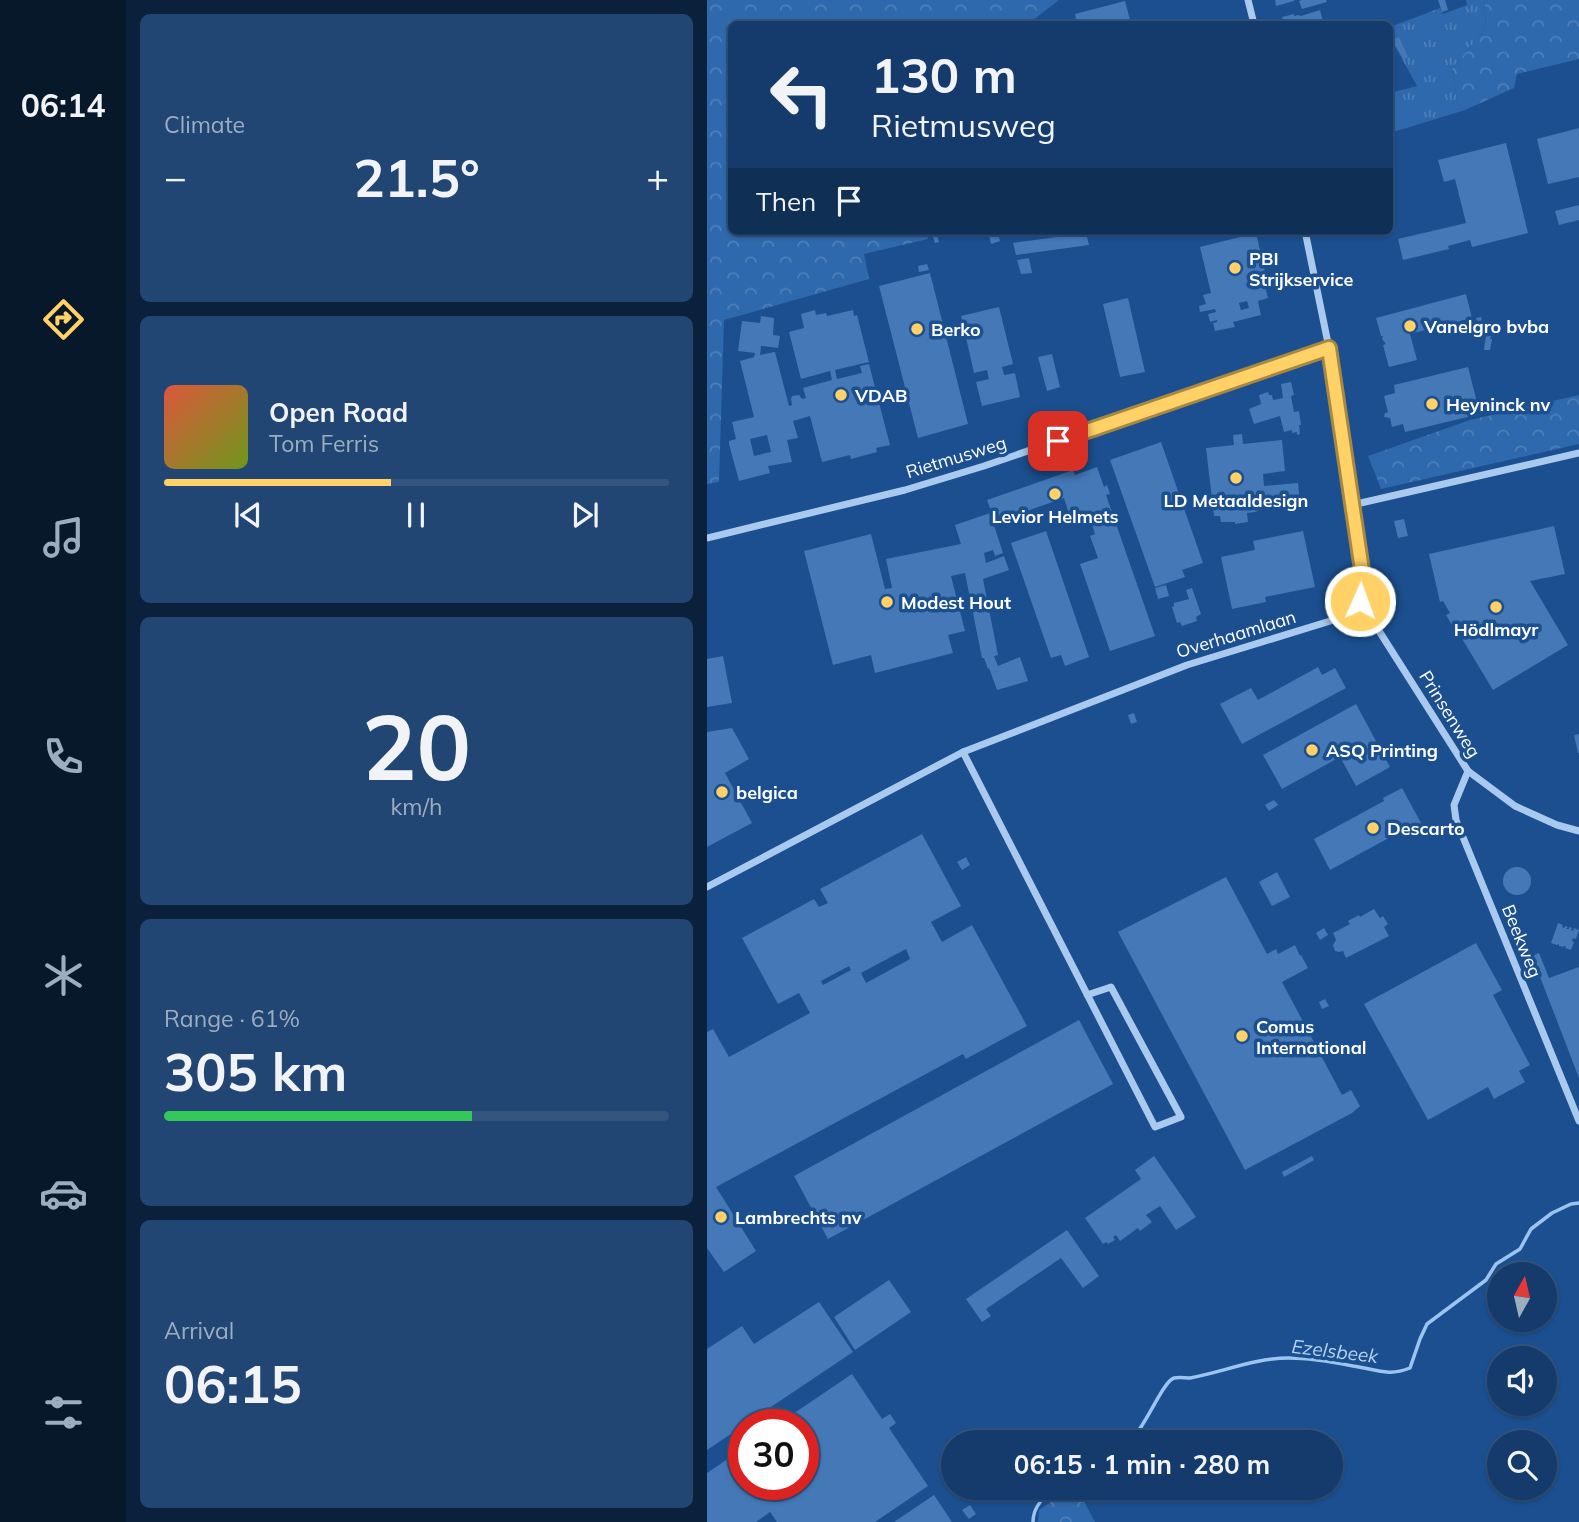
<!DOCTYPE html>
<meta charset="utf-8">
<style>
:root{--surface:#143b6b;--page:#214673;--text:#f1f3f6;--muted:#9dadc1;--line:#33557e;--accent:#ffd166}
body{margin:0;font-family:Mulish,sans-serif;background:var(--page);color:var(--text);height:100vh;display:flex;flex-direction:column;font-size:26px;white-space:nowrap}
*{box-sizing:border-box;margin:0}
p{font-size:23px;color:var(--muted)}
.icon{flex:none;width:38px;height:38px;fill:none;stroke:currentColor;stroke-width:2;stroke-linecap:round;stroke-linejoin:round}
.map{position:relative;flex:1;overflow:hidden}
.panel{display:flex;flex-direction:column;gap:14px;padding:14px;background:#0b203b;width:581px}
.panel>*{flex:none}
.top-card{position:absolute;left:21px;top:21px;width:665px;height:214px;border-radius:10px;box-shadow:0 2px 5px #0004,0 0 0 2px var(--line);background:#143b6b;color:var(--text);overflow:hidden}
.needle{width:46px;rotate:8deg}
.buttons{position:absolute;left:780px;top:1262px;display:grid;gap:14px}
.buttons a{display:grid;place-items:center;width:70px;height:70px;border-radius:50%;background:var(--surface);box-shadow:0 2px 5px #0004,0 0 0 2px var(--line);font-size:35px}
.speed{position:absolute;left:21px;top:1409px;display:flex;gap:14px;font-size:35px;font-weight:700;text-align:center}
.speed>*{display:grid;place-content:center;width:91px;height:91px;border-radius:50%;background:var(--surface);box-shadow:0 2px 5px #0004,0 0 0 2px var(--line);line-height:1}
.speed .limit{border:10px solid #d22;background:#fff;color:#111}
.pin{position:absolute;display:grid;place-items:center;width:60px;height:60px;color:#fff;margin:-30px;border-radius:14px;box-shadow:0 4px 10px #0006}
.me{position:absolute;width:77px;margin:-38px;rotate:2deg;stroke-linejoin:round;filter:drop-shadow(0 0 5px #0008)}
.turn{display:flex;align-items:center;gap:24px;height:147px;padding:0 28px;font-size:32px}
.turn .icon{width:91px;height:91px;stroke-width:2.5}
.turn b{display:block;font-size:49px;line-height:60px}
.then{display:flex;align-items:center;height:66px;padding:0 28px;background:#0003;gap:14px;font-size:26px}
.big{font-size:52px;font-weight:700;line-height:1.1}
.panel .tile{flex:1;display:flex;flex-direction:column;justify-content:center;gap:10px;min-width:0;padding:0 24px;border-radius:10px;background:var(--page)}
.panel .dial{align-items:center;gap:0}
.dial b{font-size:91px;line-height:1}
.song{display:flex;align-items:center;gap:21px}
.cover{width:84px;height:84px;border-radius:10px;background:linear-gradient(135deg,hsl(10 70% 55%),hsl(80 70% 35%))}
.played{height:7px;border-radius:4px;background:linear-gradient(90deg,var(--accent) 45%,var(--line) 45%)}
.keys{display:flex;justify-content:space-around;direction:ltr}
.heat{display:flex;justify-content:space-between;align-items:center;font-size:38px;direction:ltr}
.charge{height:10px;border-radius:5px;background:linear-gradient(90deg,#34c759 61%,var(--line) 0)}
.trip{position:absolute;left:234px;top:1430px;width:402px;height:70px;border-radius:35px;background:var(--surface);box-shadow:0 2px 5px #0004,0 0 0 2px var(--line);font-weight:700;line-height:70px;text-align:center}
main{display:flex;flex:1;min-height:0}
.dock{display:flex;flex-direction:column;width:126px;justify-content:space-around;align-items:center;background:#08182b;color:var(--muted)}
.dock .icon{width:49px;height:49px}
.dock .selected{color:var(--accent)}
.dock b{font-size:32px;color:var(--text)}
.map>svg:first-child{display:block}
.grass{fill:url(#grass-tufts)}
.forest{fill:url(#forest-crowns)}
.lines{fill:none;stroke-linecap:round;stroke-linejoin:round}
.stream{stroke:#9cc4f0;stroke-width:3.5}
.building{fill:#4478b7;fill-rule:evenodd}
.street{stroke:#a9c9ee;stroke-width:7}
.route-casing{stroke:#a68842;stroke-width:18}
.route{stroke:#ffd166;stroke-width:12}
.poi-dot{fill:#ffd166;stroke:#1b4f8f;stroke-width:2.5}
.labels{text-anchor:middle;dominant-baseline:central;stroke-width:7;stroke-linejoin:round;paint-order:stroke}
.poi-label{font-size:18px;font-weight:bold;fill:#fff;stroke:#1b4f8f;text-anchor:start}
.street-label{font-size:18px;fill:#fff;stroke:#1b4f8f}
.water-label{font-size:19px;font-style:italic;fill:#b5d3f5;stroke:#1b4f8f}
</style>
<main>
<nav class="dock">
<b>06:14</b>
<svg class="icon selected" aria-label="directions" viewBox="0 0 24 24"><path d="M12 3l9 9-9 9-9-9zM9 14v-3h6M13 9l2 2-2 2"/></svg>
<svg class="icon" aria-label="music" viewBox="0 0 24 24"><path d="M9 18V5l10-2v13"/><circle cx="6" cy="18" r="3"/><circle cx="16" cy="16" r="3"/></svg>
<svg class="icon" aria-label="phone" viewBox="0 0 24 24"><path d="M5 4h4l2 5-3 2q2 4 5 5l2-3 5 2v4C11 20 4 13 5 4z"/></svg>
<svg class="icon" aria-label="climate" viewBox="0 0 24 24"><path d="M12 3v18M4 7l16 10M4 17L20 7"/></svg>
<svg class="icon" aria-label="car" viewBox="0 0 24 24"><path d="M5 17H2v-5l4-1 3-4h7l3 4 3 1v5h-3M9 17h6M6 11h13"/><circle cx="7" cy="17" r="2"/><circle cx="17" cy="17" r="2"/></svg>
<svg class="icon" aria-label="filters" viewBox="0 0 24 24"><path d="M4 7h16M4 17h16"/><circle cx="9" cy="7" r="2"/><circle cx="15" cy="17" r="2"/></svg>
</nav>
<section class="panel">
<div class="tile"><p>Climate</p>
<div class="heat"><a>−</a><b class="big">21.5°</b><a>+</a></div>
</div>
<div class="tile">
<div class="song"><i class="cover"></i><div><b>Open Road</b><p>Tom Ferris</p></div></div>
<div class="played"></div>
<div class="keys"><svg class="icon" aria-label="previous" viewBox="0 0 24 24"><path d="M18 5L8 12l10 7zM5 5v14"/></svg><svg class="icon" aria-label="pause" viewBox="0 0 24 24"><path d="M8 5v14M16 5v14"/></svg><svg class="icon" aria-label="next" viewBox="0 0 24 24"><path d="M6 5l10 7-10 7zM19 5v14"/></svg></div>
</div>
<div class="tile dial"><b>20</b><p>km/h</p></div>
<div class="tile"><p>Range · 61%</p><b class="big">305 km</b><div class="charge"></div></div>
<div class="tile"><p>Arrival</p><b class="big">06:15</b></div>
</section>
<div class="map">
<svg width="872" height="1522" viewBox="0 0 872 1522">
<defs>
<pattern id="grass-tufts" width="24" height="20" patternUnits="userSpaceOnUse" patternTransform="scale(1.75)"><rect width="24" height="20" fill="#2e69ad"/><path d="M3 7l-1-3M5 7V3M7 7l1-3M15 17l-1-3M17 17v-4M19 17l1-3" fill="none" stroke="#4d80b9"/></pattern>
<pattern id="forest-crowns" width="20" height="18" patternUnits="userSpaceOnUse" patternTransform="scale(1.75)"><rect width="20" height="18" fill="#2e69ad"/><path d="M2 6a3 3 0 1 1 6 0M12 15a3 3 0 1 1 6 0" fill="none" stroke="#4d80b9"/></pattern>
</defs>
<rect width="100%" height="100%" fill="#1b4f8f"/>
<path class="grass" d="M759 0H777L779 28 745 69 751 105 758 110 683 133V93L710 86 683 37V27L733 8 736 14 760 5Z"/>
<g class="forest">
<path d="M0 0H352L321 24H24V231H220L221 239 157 254 162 279 17 320 12 482 0 484Z"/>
<path d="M777 0H872V59L810 74 807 88 758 110 751 105 745 69 779 28Z"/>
<path d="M872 395V444L674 489 661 456 763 420Z"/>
<path d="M365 1488H370L388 1522H331L332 1510Z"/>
</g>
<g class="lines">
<g class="stream">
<path d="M421 1442C438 1430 455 1382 467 1378 472 1377 478 1378 483 1378 516 1372 548 1358 582 1358 603 1358 626 1362 646 1366 668 1369 681 1377 703 1368L713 1339 720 1324 779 1280 789 1264 813 1249 824 1229 845 1213 864 1204 872 1203"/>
<path d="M326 1522C326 1506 337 1496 350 1488"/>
</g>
</g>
<g class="building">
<path d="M568 0H587V1L569 6Z"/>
<path d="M595 0H619L620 2 595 9 592 1Z"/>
<path d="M731 0H738L741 10 735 12Z"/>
<path d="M418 1 424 24H370L368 14Z"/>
<path d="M613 10 616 22 612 23V24H577L575 17 587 14V16L591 15 594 16Z"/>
<path d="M692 37 701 57 697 60 685 40Z"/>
<path d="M872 128V177L841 184 830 139Z"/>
<path d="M799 143 821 233 765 247 763 240 741 246 742 249 696 260 691 239 759 223 748 179 737 182 731 160Z"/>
<path d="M872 205V220L852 225 848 211Z"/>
<path d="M224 231H229L232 242 228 243Z"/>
<path d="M281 231H290L293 241 284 244Z"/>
<path d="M379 233 382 245 309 255 306 243Z"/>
<path d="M549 233 562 289 559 290 561 298 551 301 554 315 526 322 528 327 508 331 506 323 510 322V320L503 322 501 314 509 312 508 309 493 312 492 306 499 304 496 295 504 293 493 247ZM540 301 542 308 534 310 532 303Z"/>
<path d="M322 258 325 273 314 274 310 260Z"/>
<path d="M220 264 222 270 212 272 211 266Z"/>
<path d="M223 273 261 424 211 438 172 286Z"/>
<path d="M759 294 765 318 703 334 710 360 682 367 676 345 679 344 675 339 676 336H674L669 318Z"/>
<path d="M421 298 438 372 413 377 396 304Z"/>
<path d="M292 307 306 364 295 367 297 375 308 373 313 397 275 406 269 382 282 379 280 370 267 373 254 316Z"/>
<path d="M108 310 109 315 119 313 120 316 146 310 147 316 150 315 162 362 128 370 130 379 155 373 153 366 162 364 183 445 169 448 170 452 144 459 143 455 115 462 103 416 86 421 91 438 80 440 85 462 61 466 63 473 32 481 22 444V441L29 439 25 422 47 417 33 361 47 357 48 353 31 351 35 321 53 323 54 316 67 318 66 335 73 336 71 348 54 346 53 355 68 352 82 406 85 405 84 399 85 396 92 395 95 399 99 398 96 388 125 380 123 371 94 379 82 332 97 328 94 314ZM60 435 64 452 47 456 43 439Z"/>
<path d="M774 317 779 335 784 336 783 339H785L783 350H777L779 335 774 337 769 318Z"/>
<path d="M345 354 353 387 340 391 331 357Z"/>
<path d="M761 367 773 414 698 432 696 424 685 427 683 418 677 417 678 413 681 412 677 396 688 393 687 385Z"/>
<path d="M584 382 587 395 584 396 587 412 592 411 594 425H592L593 434 590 435V432L585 433V430L577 432 573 416 547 424 542 409 554 404 552 395 561 392 562 395H565L566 400 576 398 574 384Z"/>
<path d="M535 434 536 444 575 440 578 471 556 474 557 486 591 483 593 503 565 505 548 512 540 513 541 522 528 524V522H514L513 516H507L499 448 527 445 526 435Z"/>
<path d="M454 442 496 563 475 570 478 577 448 587 403 460Z"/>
<path d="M390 467 397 487 400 485 403 494 399 495 448 636 403 651 373 564 391 558 383 536 388 534 380 511 363 517 357 498 288 522 280 500 366 470 368 475Z"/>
<path d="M283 513 296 553 288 556 286 550 277 553 279 563 297 556 302 570 276 579 291 655 287 656 291 666 313 657 321 681 290 690 282 668 281 669 277 658H275L258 573 244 576 258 631 241 635 246 653 168 673 164 655 126 665 97 551 164 534 178 589 185 588 179 559 254 544 248 525Z"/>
<path d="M697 519 701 536 691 538 687 521Z"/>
<path d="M847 526 858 574 823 581 861 645 786 690 751 632 753 631 750 625 746 627 739 615 743 613 736 601 733 602 722 554Z"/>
<path d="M339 531 382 657 358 666 354 655 344 658 304 543Z"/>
<path d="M596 531 608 587 558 597 559 602 525 609 514 557 548 550 546 541Z"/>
<path d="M459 585 462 596 451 599 448 588Z"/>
<path d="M485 588 494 614 489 617 490 621 475 626 473 622 470 623 465 607 467 606V603L482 599 479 590Z"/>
<path d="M16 656 25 703 0 707V659Z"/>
<path d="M611 667 615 675 628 668 639 688 535 744 513 704 544 688 551 700Z"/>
<path d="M649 704 683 767 649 786 633 757 575 789 556 755Z"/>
<path d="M427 713 430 722 424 724 421 715Z"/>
<path d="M25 728 42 759 18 773 45 823 0 847V732Z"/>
<path d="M872 734V753H871L867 735Z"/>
<path d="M695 788 714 823 695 833 696 835 692 837 691 833 623 870 607 839 677 801 676 798Z"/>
<path d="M567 800 571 805 562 811 558 805Z"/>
<path d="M215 834 254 906 224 922 235 942 265 925 320 1026 259 1059 256 1054 9 1187 49 1251 17 1272 0 1248V1032L6 1029 22 1057 103 1013 92 993 71 1004 35 938 107 899 112 907 121 903 113 889ZM199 949 203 959 159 983 154 973ZM142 966 144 970 116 985 114 981Z"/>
<path d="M259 857 263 865 255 870 250 862Z"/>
<circle cx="810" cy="881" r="14"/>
<path d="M570 872 583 897 565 906 552 882Z"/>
<path d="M519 877 560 954 569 949 571 954 588 945 593 956 594 955 601 968 575 982 635 1095 644 1090 653 1106 645 1113 538 1170 411 932Z"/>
<path d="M667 909 673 918 676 916 681 924 677 927 682 936 639 958 636 951 632 952 628 951 626 945 629 940 626 933 643 924 641 921 652 915 653 917Z"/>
<path d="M851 923 856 925 855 927 857 928 858 926 861 927 859 929H862V927L865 928 864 930 866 931 867 928 872 930 869 939 866 938 865 941 867 942 864 950 858 948 859 946H857L856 947 852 946V944L850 945 844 943Z"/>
<path d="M617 928 621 935 613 940 609 933Z"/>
<path d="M769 943 795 990 786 995 823 1065 812 1071 818 1082 787 1099 781 1087 721 1120 657 1004Z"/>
<path d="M832 953 842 978 872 967V1078L825 956Z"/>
<path d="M618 999 622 1006 615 1009 612 1002Z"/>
<path d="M372 1020 406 1084 121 1239 87 1176Z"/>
<path d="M447 1156 489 1217 469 1230 453 1206 439 1215 445 1222 433 1231 431 1228 413 1241 409 1235 406 1237 408 1240 401 1244 399 1242 396 1244 378 1218 434 1179 428 1170Z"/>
<path d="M605 1156 607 1160 577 1177 575 1172Z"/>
<path d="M360 1230 392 1276 376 1288 354 1258 279 1309 284 1316 275 1322 259 1299Z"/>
<path d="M182 1280 204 1312 148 1350 127 1317Z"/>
<path d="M112 1302 146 1352 0 1450V1349L35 1326 47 1344Z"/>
<path d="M145 1374 175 1419 183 1414 189 1423 182 1428 221 1486 168 1522H70L63 1512 49 1522H0V1473L37 1448V1484H96V1424H71Z"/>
<path d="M227 1495 245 1522H187Z"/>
<path d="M263 1505 269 1514 262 1519 255 1510Z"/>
</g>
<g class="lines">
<g class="street">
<path d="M541 0 547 24"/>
<path d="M645 505 872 453"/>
<path d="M0 538 198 490 277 466 622 348"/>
<path d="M653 601 761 771 808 806 850 825 872 831"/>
<path d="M256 752 448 1127 474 1117 404 987 380 995"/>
<path d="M761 771 747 805 749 820 872 1121"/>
<path d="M0 887 256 752 480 665 633 618C652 607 656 600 656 577L622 348 598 231"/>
</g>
</g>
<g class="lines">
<defs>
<path id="route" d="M351 441 622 348 656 577V590L653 601"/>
</defs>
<use href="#route" class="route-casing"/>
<use href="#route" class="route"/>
</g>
<g class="poi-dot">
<circle cx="528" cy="268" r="7"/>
<circle cx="703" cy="326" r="7"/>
<circle cx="210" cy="329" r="7"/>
<circle cx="134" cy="395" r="7"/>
<circle cx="725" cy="404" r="7"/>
<circle cx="529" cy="478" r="7"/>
<circle cx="348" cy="494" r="7"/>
<circle cx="180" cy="602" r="7"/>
<circle cx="789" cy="607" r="7"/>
<circle cx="605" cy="750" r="7"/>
<circle cx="15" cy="792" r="7"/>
<circle cx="666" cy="828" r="7"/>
<circle cx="535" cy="1036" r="7"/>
<circle cx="14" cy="1217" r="7"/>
</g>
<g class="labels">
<g class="poi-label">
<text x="542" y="258">PBI<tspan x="542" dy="21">Strijkservice</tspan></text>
<text x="717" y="326">Vanelgro bvba</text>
<text x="224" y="329">Berko</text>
<text x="148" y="395">VDAB</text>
<text x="739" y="404">Heyninck nv</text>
<text x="529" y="500" text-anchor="middle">LD Metaaldesign</text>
<text x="348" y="516" text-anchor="middle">Levior Helmets</text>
<text x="194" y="602">Modest Hout</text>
<text x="789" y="629" text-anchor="middle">Hödlmayr</text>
<text x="619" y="750">ASQ Printing</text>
<text x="29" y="792">belgica</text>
<text x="680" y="828">Descarto</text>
<text x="549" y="1026">Comus<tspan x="549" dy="21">International</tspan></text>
<text x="28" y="1217">Lambrechts nv</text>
</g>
<g class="street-label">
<text transform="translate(249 457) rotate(-17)">Rietmusweg</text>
<text transform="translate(529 634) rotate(-17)">Overhaamlaan</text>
<text transform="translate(743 714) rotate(58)">Prinsenweg</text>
<text transform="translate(815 941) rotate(68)">Beekweg</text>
</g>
<g class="water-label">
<text transform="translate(628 1351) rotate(7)">Ezelsbeek</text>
</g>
</g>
</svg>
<div class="buttons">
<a><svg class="needle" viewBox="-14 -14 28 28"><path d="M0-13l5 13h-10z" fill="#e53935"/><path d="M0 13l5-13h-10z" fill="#9dadc1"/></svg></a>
<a><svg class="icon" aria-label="sound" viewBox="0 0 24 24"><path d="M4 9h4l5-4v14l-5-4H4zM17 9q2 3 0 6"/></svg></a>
<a><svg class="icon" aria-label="search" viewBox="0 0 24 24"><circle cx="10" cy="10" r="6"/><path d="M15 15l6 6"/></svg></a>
</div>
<div class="speed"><div class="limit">30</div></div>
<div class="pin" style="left:351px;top:441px;background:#d93025"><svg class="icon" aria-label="arrive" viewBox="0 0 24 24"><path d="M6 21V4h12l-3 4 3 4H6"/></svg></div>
<svg class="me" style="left:653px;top:601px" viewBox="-20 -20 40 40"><circle r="17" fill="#ffd166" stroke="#fff" stroke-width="3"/><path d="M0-11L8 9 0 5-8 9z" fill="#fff"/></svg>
<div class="trip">06:15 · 1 min · 280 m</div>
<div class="top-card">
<div class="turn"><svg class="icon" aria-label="left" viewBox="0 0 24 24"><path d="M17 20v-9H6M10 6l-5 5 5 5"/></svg><div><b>130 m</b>Rietmusweg</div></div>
<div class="then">Then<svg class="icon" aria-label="arrive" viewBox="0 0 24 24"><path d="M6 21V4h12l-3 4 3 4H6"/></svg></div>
</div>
</div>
</main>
